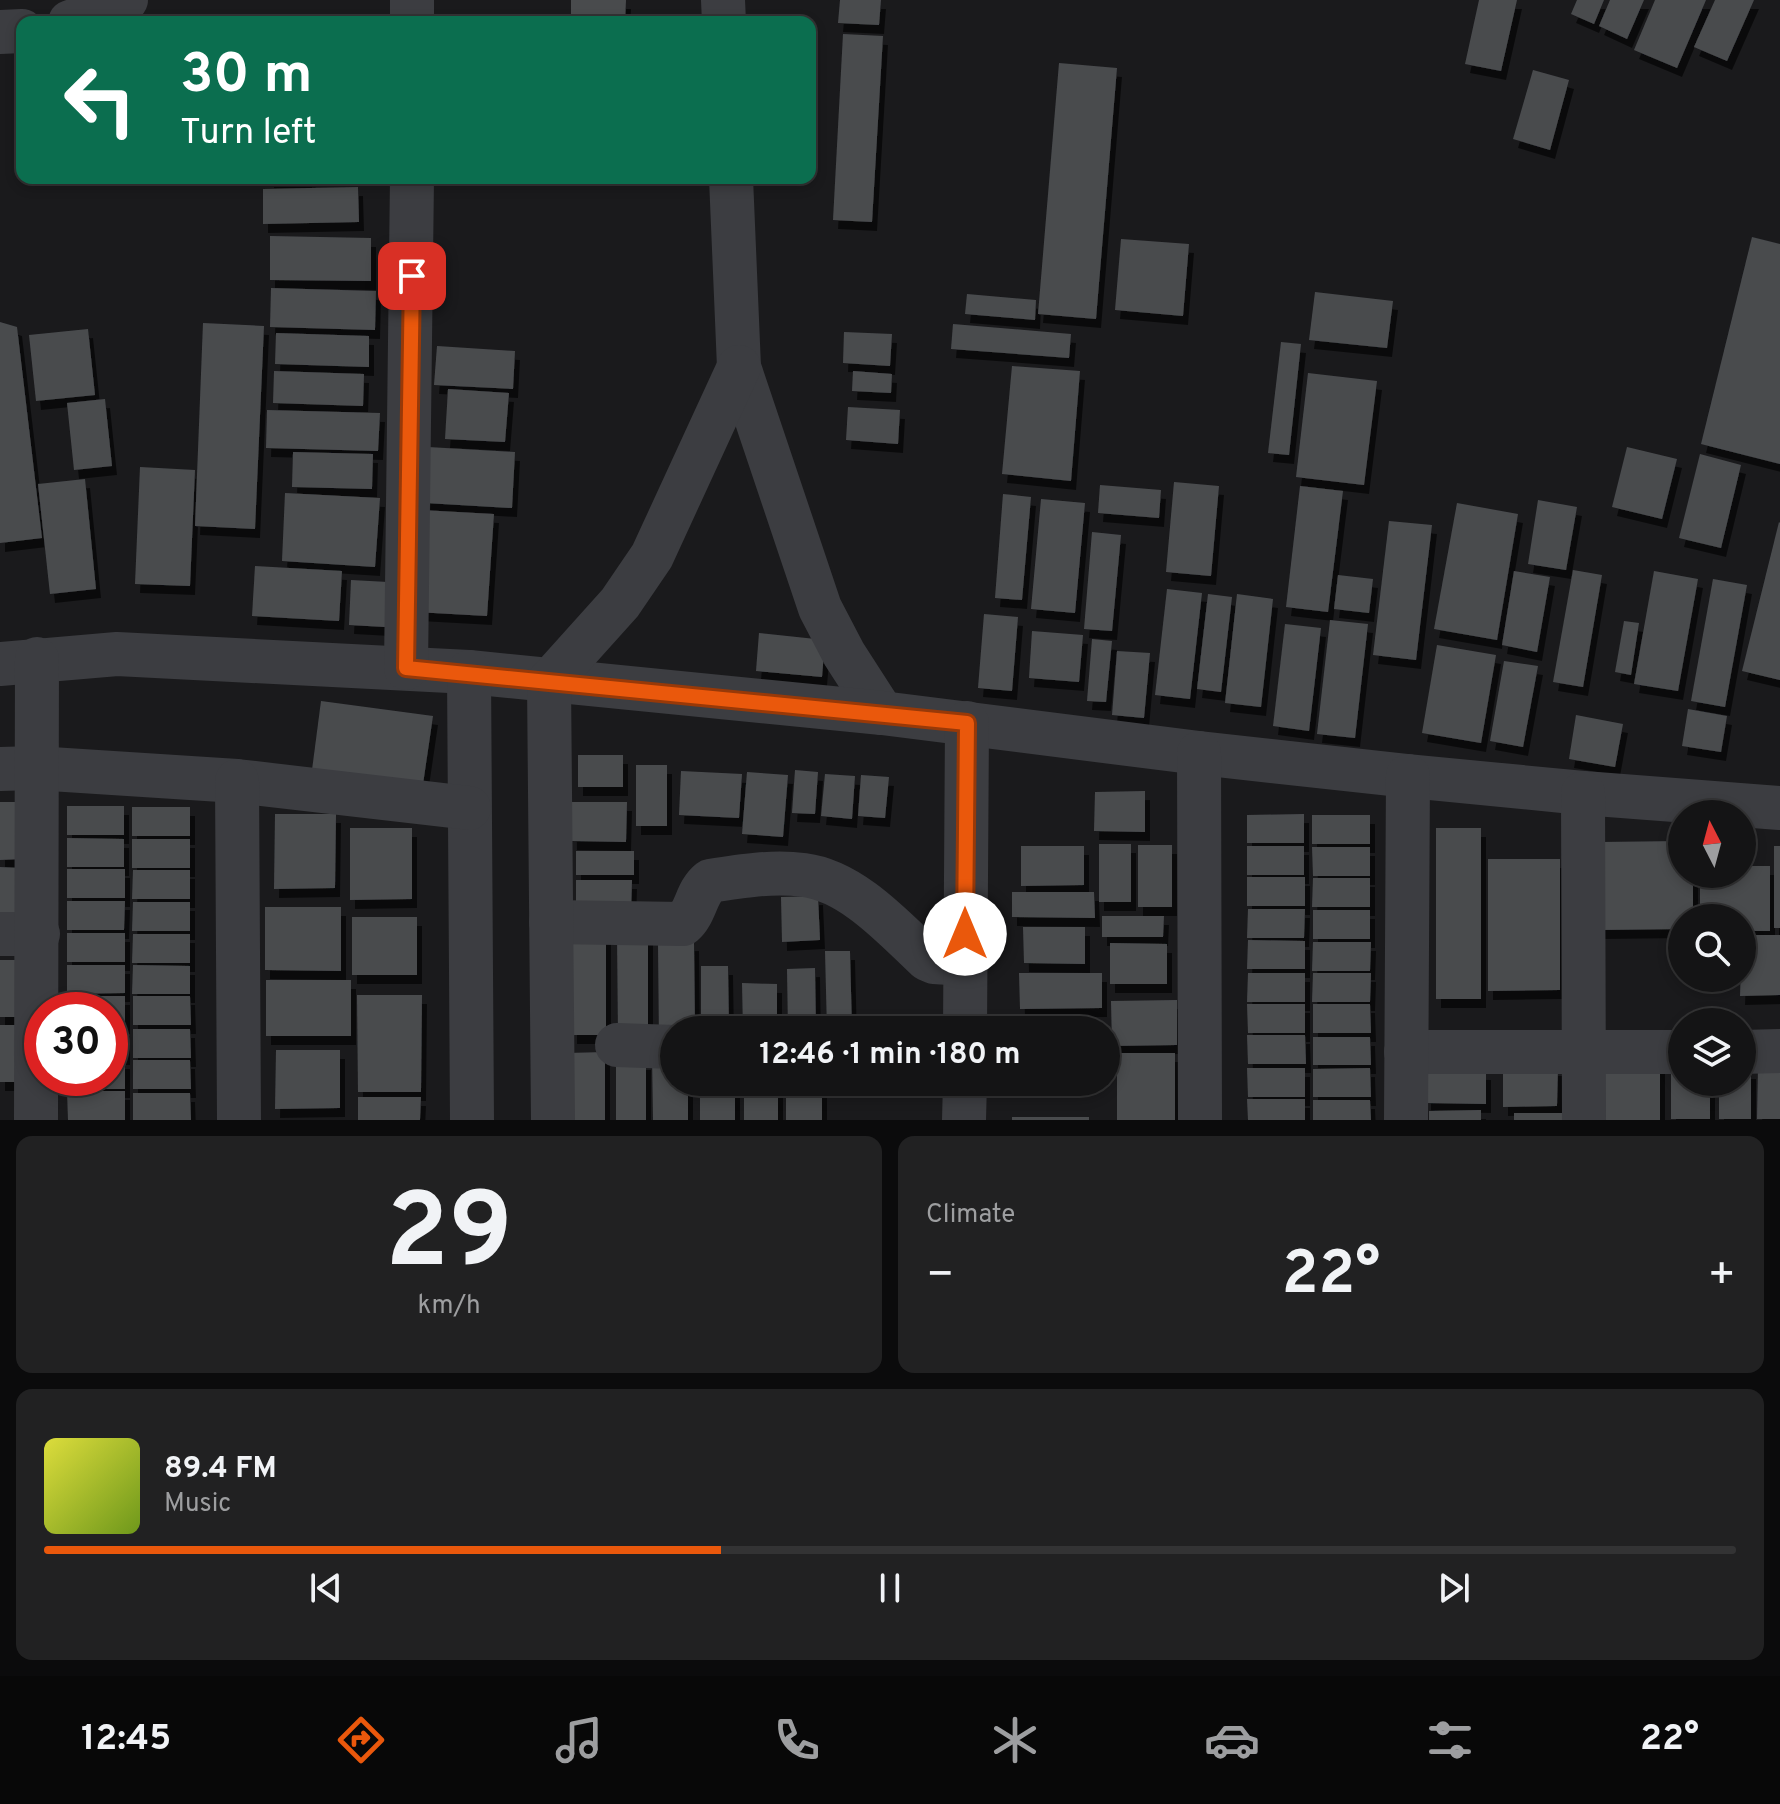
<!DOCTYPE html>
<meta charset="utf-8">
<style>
:root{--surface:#141415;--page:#212122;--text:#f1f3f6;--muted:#9d9ea0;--line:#333334;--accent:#ea580c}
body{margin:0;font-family:Overpass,sans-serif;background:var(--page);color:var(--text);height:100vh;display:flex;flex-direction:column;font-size:30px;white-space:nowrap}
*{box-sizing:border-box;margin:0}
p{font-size:26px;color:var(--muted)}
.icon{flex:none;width:44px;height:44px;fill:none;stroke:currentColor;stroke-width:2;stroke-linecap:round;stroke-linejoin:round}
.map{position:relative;height:1120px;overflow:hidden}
.drawer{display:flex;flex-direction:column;gap:16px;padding:16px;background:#0b0b0c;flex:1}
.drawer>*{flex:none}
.guide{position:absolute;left:16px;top:16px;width:800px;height:168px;border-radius:16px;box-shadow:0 4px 12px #0003,0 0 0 2px var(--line);background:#0b6e4f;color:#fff;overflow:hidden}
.needle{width:52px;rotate:354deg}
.tools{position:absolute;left:1668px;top:800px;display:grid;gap:16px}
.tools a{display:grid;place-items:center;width:88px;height:88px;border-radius:50%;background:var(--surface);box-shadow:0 4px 12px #0003,0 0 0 2px var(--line);font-size:40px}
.speed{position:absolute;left:24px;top:992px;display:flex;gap:16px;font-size:40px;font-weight:700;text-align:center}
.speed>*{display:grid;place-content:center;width:104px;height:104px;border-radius:50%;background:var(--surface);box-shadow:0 4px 12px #0003,0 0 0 2px var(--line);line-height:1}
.speed .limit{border:12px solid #d22;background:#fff;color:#111}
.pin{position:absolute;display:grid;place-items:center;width:68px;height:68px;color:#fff;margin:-34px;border-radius:16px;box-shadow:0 4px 12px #0006}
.me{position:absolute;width:88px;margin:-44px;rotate:0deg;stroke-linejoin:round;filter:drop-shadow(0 0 6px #0008)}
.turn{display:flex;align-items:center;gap:28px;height:168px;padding:0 32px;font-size:36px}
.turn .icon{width:104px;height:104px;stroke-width:2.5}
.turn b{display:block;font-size:56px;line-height:68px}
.big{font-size:60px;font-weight:700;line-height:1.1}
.drawer .card{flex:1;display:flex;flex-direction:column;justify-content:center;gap:12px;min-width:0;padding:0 28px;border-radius:16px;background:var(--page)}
.drawer .dial{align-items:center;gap:0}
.dial b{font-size:104px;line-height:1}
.song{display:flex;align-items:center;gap:24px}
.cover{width:96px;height:96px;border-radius:12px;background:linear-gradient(135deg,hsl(60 70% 55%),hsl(80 70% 35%))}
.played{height:8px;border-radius:4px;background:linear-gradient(90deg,var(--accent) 40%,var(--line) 40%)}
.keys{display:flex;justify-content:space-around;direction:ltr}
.heat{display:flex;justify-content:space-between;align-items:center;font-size:44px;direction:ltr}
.drawer .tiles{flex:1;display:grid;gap:16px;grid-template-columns:1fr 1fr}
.card:last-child{grid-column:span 2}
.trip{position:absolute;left:660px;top:1016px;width:460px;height:80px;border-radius:40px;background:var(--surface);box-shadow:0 4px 12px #0003,0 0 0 2px var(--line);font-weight:700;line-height:80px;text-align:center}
.tab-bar{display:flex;height:128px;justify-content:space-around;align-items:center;background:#080808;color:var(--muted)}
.tab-bar .icon{width:56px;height:56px}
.tab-bar .current{color:var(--accent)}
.tab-bar b{font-size:36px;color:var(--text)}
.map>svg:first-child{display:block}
.building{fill:#494b4e;filter:url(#shadow)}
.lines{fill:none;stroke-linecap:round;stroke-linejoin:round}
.minor{stroke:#3c3d41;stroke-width:44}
.route-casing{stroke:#983908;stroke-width:20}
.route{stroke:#ea580c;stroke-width:14}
</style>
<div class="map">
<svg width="1780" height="1120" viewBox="0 0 1780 1120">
<defs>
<filter id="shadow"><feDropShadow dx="5" dy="9" stdDeviation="0" flood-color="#0009"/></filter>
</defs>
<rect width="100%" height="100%" fill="#1a1a1c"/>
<g class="building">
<path d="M571 0H626L625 22H571Z"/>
<path d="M840 0H881L879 25 838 23Z"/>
<path d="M1479 0H1517L1501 71 1465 64Z"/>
<path d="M1577 0H1604L1594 24 1571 14Z"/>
<path d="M1610 0H1644L1627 39 1599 26Z"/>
<path d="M1655 0H1706L1677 68 1634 50Z"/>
<path d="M1715 0H1754L1727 61 1694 47Z"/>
<path d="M843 34 883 36 872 222 833 220Z"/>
<path d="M1059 63 1117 68 1096 319 1038 314Z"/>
<path d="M1533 70 1569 80 1550 150 1513 139Z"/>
<path d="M269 178H311V180L269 183Z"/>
<path d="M358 187 359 222 263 224V189Z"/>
<path d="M270 236 371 238V281L270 280Z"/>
<path d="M1752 237 1780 244V464L1701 444Z"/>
<path d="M1121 239 1189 244 1183 316 1115 310Z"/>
<path d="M271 288 376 291 375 330 270 327Z"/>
<path d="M1315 292 1393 301 1387 348 1309 340Z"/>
<path d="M967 294 1036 300 1035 320 965 314Z"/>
<path d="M0 322 17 327 42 538 0 543Z"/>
<path d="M203 323 264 326 255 529 195 526Z"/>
<path d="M953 324 1071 334 1069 358 951 349Z"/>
<path d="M88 329 95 395 36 401 29 335Z"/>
<path d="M844 332 892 334 890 366 843 363Z"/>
<path d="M276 333 369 336V367L275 364Z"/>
<path d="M1281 342 1301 344 1289 455 1268 453Z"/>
<path d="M437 346 515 351 513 389 434 385Z"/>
<path d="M1012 366 1080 371 1071 481 1002 474Z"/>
<path d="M274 371 364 374 363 406 273 403Z"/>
<path d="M853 371 892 374 891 393 852 391Z"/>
<path d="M1308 373 1377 381 1364 485 1296 477Z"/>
<path d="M448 389 509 393 505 442 445 439Z"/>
<path d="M105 399 112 466 74 470 67 403Z"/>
<path d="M848 407 900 410 898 444 846 440Z"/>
<path d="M267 410 380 413 378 451 266 448Z"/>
<path d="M428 447 515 452 512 508 425 503Z"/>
<path d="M1627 447 1677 459 1662 519 1612 507Z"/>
<path d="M293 452 373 454 372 489 292 487Z"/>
<path d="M1700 454 1741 465 1721 548 1679 538Z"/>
<path d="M140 467 195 470 190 586 135 584Z"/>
<path d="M85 479 96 589 50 594 38 484Z"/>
<path d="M1174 482 1219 486 1211 576 1166 572Z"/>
<path d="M1100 485 1161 490 1159 518 1098 513Z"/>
<path d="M1300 486 1343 491 1328 612 1286 607Z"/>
<path d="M285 493 380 498 375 567 282 561Z"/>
<path d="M1003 494 1031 497 1022 600 995 598Z"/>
<path d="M1041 499 1085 503 1075 613 1031 609Z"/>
<path d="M1538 500 1577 507 1566 570 1528 564Z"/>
<path d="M1457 503 1518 514 1497 640 1434 629Z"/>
<path d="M421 510 494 514 487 616 415 612Z"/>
<path d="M1389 521 1432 525 1416 660 1373 655Z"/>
<path d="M1779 522 1780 523V680L1742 671Z"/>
<path d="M1092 532 1121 535 1112 631 1084 629Z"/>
<path d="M255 566 342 571 339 621 252 616Z"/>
<path d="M1573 570 1602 575 1583 687 1553 682Z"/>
<path d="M1514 571 1550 577 1537 652 1502 645Z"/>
<path d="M1654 571 1698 579 1678 691 1634 684Z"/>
<path d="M1338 575 1373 579 1369 613 1334 609Z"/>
<path d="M1713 579 1747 585 1725 707 1691 701Z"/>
<path d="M351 580 388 582 385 627 349 625Z"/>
<path d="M1167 589 1202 593 1190 699 1155 695Z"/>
<path d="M1208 594 1232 597 1221 692 1197 689Z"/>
<path d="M1237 594 1273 599 1261 707 1225 703Z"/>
<path d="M984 614 1018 617 1012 691 978 688Z"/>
<path d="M1330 620 1368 624 1355 738 1317 734Z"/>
<path d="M1624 621 1639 623 1631 675 1615 672Z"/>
<path d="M1285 624 1321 628 1309 731 1273 726Z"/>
<path d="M1032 631 1083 635 1079 682 1029 678Z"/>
<path d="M759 633 825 640 822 677 756 671Z"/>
<path d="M1092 639 1112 641 1106 702 1087 701Z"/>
<path d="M1437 645 1496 655 1481 743 1422 733Z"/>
<path d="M1117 651 1150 653 1144 718 1112 715Z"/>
<path d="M1504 661 1538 666 1523 747 1490 741Z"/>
<path d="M321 701 433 716 423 784 312 770Z"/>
<path d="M1688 709 1727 716 1721 752 1682 746Z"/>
<path d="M1576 715 1623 724 1615 767 1569 759Z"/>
<rect x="578" y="755" width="45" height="32"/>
<rect x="636" y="765" width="31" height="61"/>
<path d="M795 770 818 772 815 814 792 813Z"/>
<path d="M681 771 742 774 739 818 679 815Z"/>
<path d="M747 772 788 775 783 837 742 834Z"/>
<path d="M825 774 855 776 852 819 821 816Z"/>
<path d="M861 775 889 777 885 818 858 816Z"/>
<path d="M1145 791V832L1094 831 1095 792Z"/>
<path d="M0 802H22L21 859 0 860Z"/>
<path d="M571 802H627L626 842 572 841Z"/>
<rect x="67" y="806" width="57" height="29"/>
<rect x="132" y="807" width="58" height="29"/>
<path d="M275 814H336L335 888 274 889Z"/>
<path d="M1304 814V843H1247V815Z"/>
<rect x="1312" y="815" width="58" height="29"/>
<path d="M350 828H412V899L350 900Z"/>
<rect x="1436" y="828" width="45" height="171"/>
<path d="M67 838 124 839V867H67Z"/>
<rect x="132" y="839" width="58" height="29"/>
<path d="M1682 841V874H1693V918H1682V929L1600 930V842Z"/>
<rect x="1099" y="844" width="32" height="58"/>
<rect x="1138" y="845" width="34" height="62"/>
<path d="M1021 846H1084V885L1021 886Z"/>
<rect x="1247" y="846" width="57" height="29"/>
<rect x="1774" y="846" width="6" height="82"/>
<path d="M1312 847H1370V876H1313Z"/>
<rect x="576" y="851" width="58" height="24"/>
<path d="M1488 859H1560V990L1488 991Z"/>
<path d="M1742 866H1770V931H1742V918H1700V874H1742Z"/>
<path d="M0 867 20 868V925H0Z"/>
<rect x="67" y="869" width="58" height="29"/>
<path d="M133 870H190V899H132Z"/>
<rect x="1247" y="877" width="58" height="29"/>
<path d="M1313 878H1370V907H1312Z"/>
<path d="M576 880H632L631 912H576Z"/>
<path d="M1012 892H1094L1095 918 1012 917Z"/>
<path d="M818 896 820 940 782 942 781 897Z"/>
<path d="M67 901H125L124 930H67Z"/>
<path d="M133 902H190V931H132Z"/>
<path d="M265 907H341V971L265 970Z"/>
<path d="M1248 909H1305L1304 938H1247Z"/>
<rect x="1313" y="910" width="57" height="29"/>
<path d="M1102 916H1164L1163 937H1102Z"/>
<rect x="352" y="917" width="65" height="58"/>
<path d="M1023 927H1085V964L1024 963Z"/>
<rect x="572" y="930" width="34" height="105"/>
<rect x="67" y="933" width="58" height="29"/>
<path d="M617 933H648V1037H618Z"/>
<path d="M133 934H190V963H132Z"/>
<path d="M1742 935H1780V995L1740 996Z"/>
<path d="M1248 940 1305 941V969H1247Z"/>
<path d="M694 942 695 1030H674L659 1043 658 943Z"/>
<path d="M1313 942H1371L1370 971H1312Z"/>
<path d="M1110 943 1167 944V984H1110Z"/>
<path d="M825 951H850L852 1030H827Z"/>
<rect x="0" y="960" width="20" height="57"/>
<path d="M67 965H125V993L67 994Z"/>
<path d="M133 965 190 966V994H132Z"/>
<path d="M701 966H728L729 1030H701Z"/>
<path d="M815 968 816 1030H788L787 969Z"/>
<path d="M1019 973H1102V1008L1020 1009Z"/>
<path d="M1248 973H1305V1002H1247Z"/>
<path d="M1313 973H1371L1370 1002H1312Z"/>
<rect x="266" y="980" width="85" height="56"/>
<path d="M742 983 777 984V1030H743Z"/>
<path d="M357 995H422L421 1092H358Z"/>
<path d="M67 996H125V1025H110V1010H68Z"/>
<path d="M133 996H190L191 1025H133Z"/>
<path d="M1177 1000V1045L1112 1046 1111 1001Z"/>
<path d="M1247 1004H1305V1033H1248Z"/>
<path d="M1313 1004H1370L1371 1033H1313Z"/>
<rect x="0" y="1025" width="19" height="57"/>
<path d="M125 1027V1056H110V1028Z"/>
<rect x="1030" y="1027" width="68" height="3"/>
<path d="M133 1029H190L191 1058H133Z"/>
<path d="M1247 1035H1305L1306 1064H1248Z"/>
<path d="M1313 1037H1370L1371 1065H1313Z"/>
<path d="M276 1050H340V1108L275 1109Z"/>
<path d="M605 1052V1120H567V1053Z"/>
<path d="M674 1053V1082H688V1120H653L652 1054Z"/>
<rect x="1117" y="1053" width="58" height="67"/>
<path d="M110 1060H125V1089H68V1078H110Z"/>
<path d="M133 1060H190L191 1089H133Z"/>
<rect x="616" y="1061" width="30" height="59"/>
<path d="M1604 1064 1660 1065V1120H1604Z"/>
<path d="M1503 1067H1558L1557 1106 1503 1107Z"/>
<path d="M1758 1067H1780V1119H1757Z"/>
<path d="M1247 1068H1305V1097H1248Z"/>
<path d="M1370 1068 1371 1097H1313V1069Z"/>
<path d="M1426 1070 1486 1071V1104L1426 1103Z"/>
<path d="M1671 1070H1682V1082H1710V1119H1671Z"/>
<path d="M1742 1070H1751V1119H1719V1082H1742Z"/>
<rect x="700" y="1082" width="35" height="38"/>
<rect x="744" y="1082" width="34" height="38"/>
<rect x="786" y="1082" width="36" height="38"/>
<path d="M67 1091H125V1120H68Z"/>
<path d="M133 1093H190L191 1120H133Z"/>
<path d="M358 1097H421L420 1120H358Z"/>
<path d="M1247 1099H1305V1120H1248Z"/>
<path d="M1313 1100H1370L1371 1120H1313Z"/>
<path d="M1481 1110V1120H1429V1111Z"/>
<path d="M1514 1113H1565L1564 1120H1514Z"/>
<rect x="1012" y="1117" width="77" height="3"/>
</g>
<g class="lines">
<g class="minor">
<path d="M412 0V22"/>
<path d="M723 0 724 22"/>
<path d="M70 22 116 6 126 0"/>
<path d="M0 32 22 31"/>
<path d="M731 178 739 367 820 608 844 654 882 713"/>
<path d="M0 664 117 654 469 672 882 713 1199 753 1408 776 1583 793 1780 808"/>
<path d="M406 668 412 178"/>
<path d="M469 672 472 1120"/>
<path d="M1199 753 1200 1120"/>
<path d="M0 769 35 768 237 781 469 808"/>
<path d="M237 781 239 1120"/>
<path d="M1583 793 1584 1120"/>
<path d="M551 922 683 924C696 913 696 892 710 881 741 876 772 871 804 875 852 881 894 928 927 959L934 962 965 964"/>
<path d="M0 934H38"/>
<path d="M965 1030 967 723"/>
<path d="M617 1045 674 1047"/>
<path d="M1406 1052H1682"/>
<path d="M1742 1052 1780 1051"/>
<path d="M36 1120 37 659"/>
<path d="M553 1120 549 682 620 603 652 556 739 367"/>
<path d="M964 1120 965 1082"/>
<path d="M1406 1120 1408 776"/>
</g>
</g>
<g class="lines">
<defs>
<path id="route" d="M412 276 406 668 967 723 965 934"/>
</defs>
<use href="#route" class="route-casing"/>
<use href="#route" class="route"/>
</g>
</svg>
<div class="tools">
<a><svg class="needle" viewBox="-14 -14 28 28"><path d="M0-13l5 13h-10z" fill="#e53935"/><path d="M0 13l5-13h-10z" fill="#9d9ea0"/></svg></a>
<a><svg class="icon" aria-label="search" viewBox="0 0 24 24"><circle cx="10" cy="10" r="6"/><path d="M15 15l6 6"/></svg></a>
<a><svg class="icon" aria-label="layers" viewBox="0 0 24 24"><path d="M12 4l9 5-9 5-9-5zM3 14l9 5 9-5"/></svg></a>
</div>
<div class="speed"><div class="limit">30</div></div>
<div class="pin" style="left:412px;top:276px;background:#d93025"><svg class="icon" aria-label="arrive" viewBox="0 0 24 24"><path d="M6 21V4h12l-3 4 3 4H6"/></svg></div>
<svg class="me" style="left:965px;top:934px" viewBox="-20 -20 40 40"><circle r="19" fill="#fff"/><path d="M0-13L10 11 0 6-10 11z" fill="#ea580c"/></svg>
<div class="trip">12:46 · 1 min · 180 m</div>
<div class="guide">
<div class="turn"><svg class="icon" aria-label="left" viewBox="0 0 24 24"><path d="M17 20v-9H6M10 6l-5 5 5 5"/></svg><div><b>30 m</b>Turn left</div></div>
</div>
</div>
<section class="drawer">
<div class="tiles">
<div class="card dial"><b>29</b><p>km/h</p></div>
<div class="card"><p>Climate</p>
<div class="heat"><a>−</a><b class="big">22°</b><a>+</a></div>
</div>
<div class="card">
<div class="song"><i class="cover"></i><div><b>89.4 FM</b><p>Music</p></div></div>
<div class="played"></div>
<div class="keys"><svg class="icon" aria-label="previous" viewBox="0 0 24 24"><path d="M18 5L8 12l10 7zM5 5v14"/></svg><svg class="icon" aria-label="pause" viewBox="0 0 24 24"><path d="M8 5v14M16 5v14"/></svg><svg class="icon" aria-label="next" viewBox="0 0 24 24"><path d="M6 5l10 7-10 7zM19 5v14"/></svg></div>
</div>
</div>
</section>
<nav class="tab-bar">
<b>12:45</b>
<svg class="icon current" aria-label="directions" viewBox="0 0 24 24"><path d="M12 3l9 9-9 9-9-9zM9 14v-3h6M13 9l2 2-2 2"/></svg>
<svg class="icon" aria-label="music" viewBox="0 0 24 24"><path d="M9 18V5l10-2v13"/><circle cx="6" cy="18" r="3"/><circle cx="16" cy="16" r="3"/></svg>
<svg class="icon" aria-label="phone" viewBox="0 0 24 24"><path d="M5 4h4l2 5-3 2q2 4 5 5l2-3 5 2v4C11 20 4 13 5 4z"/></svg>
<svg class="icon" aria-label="climate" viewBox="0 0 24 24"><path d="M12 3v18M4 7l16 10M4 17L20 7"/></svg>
<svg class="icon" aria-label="car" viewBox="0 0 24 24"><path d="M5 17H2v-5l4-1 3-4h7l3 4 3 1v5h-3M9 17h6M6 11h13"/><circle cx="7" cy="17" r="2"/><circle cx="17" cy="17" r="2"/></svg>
<svg class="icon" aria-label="filters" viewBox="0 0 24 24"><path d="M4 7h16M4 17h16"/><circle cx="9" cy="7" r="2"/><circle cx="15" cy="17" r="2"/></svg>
<b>22°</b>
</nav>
